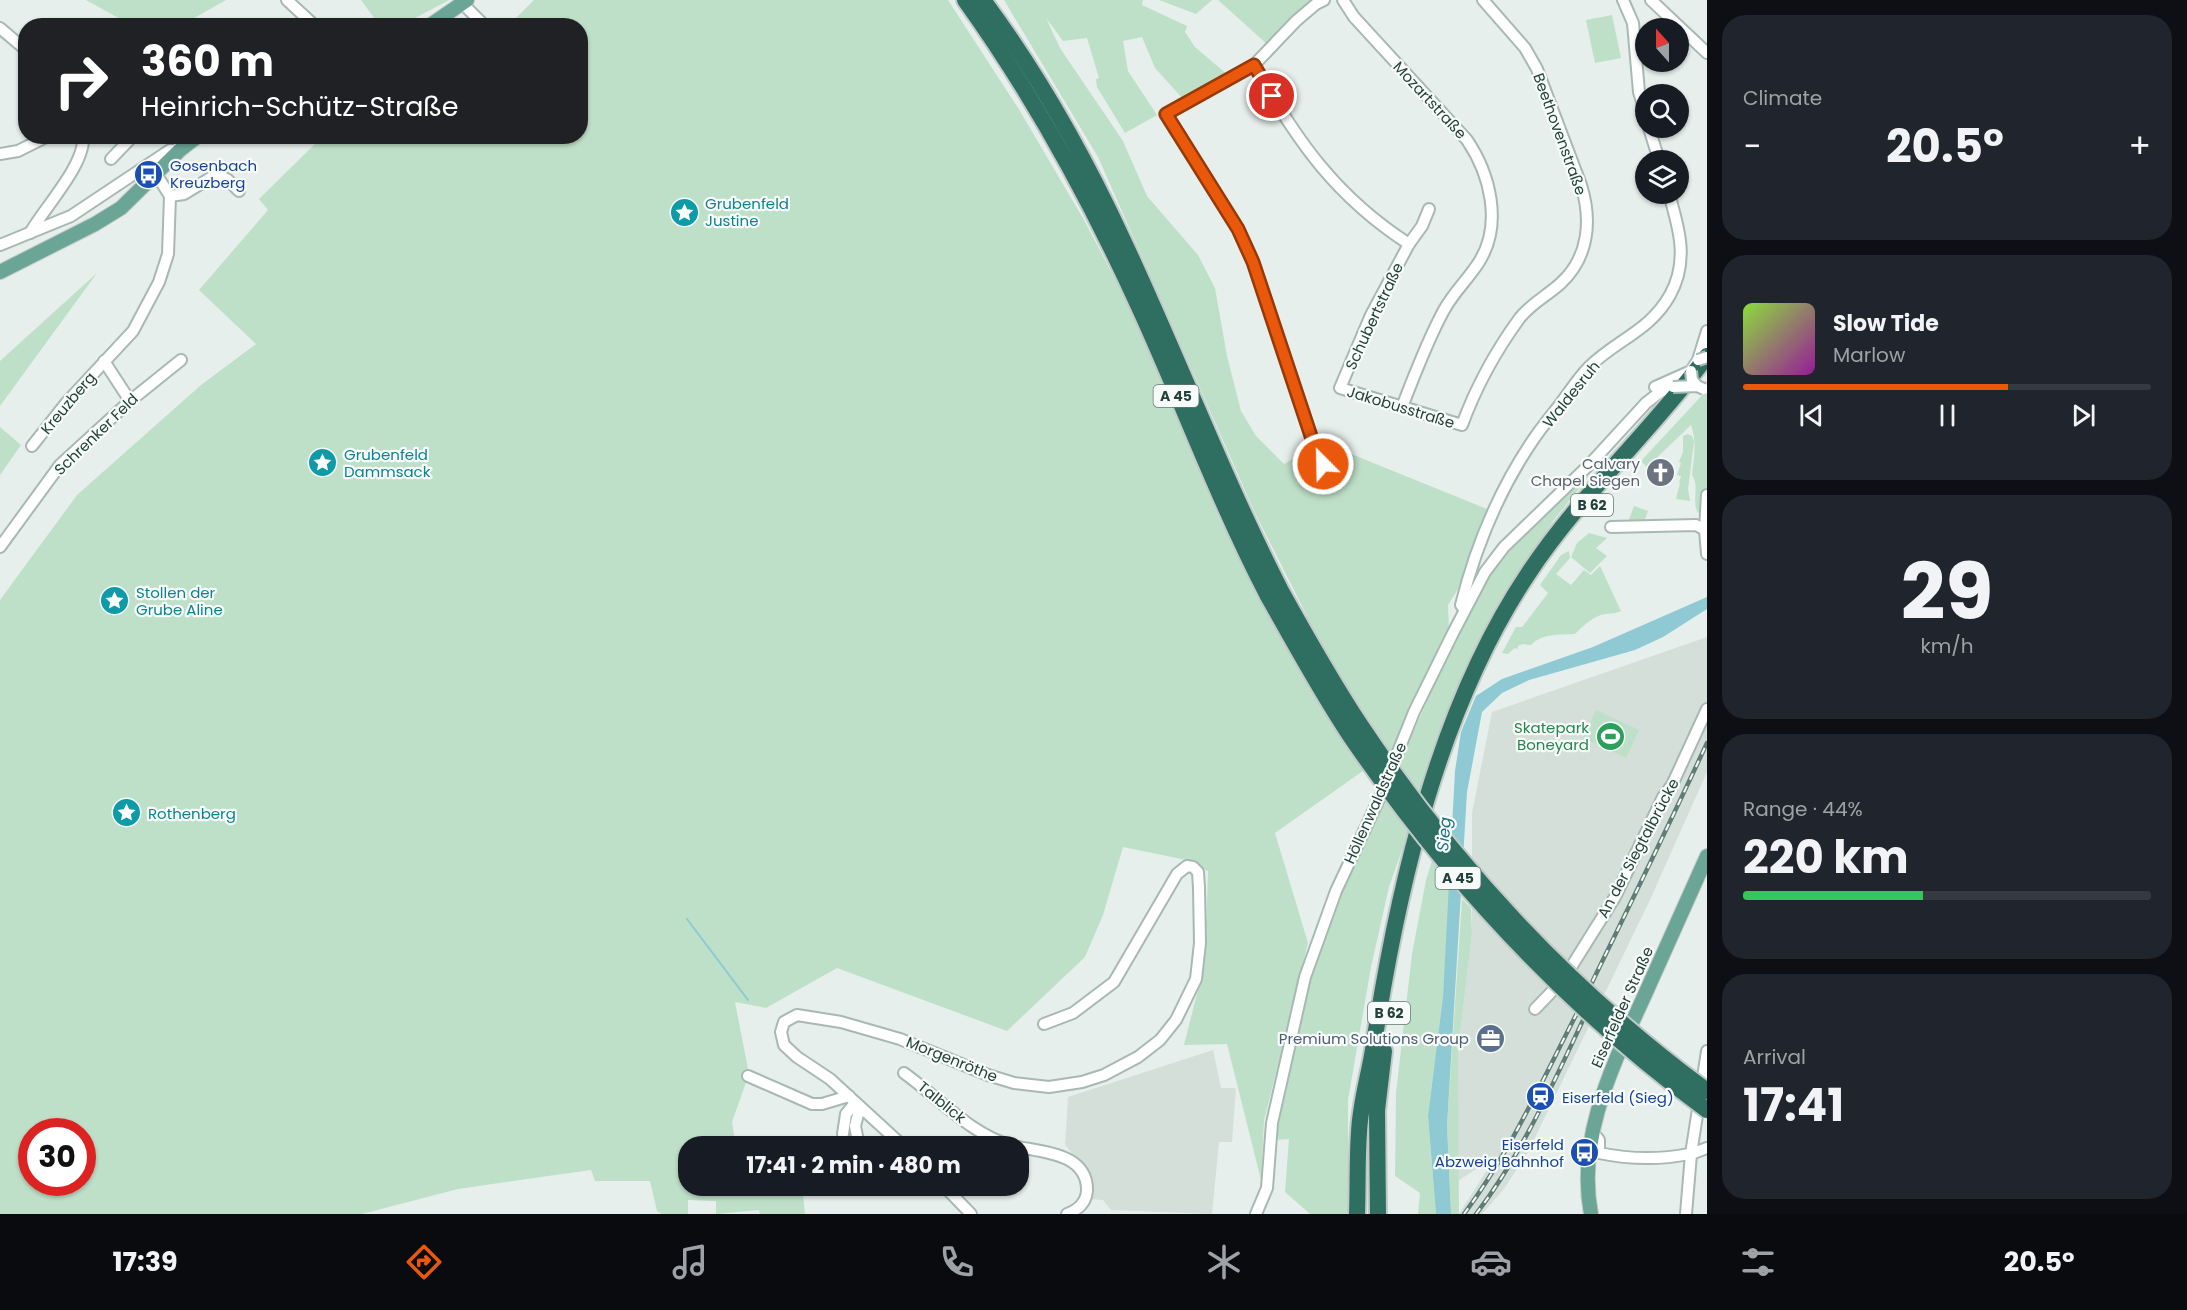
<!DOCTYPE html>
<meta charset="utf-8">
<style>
:root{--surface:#171b24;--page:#20242c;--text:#f1f3f6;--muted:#9ea1a6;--line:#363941;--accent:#ea580c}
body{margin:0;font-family:Poppins,sans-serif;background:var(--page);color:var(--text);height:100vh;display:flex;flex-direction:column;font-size:22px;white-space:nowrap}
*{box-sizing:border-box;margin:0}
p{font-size:20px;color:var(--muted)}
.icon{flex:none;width:33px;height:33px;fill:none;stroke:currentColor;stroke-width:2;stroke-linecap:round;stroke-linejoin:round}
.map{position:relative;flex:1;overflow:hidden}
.drawer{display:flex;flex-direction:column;gap:15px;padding:15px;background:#0d0f14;width:480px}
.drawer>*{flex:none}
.top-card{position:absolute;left:18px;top:18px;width:570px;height:126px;border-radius:24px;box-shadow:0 2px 4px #0004;background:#202124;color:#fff;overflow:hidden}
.needle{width:39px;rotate:339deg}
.controls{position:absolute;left:1635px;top:18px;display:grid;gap:12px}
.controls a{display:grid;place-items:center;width:54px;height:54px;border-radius:50%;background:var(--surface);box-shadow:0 2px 4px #0004;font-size:30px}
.speed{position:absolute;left:18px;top:1118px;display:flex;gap:12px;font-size:30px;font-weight:700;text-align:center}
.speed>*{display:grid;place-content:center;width:78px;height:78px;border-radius:50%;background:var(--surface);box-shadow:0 2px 4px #0004;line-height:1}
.speed .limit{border:9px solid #d22;background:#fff;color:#111}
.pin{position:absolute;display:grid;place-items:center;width:51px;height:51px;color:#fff;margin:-26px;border:3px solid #fff;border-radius:50%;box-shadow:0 2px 6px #0007}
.me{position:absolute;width:66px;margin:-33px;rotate:337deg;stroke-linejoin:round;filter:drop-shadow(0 0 4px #0008)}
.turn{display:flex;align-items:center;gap:21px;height:126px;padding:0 24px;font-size:27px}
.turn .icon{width:78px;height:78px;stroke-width:2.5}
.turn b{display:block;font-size:42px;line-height:51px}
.big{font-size:45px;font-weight:700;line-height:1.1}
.drawer .card{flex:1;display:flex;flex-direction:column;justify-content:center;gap:9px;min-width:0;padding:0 21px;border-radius:24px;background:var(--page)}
.drawer .dial{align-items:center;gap:0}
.dial b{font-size:78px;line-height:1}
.song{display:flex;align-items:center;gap:18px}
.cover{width:72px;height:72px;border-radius:9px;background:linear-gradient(135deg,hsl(90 70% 55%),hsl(300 70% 35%))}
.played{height:6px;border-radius:3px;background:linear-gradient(90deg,var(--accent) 65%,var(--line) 65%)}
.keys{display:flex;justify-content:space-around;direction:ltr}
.heat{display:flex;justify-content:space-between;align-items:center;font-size:33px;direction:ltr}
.charge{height:9px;border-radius:4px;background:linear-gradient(90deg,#34c759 44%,var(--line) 0)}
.trip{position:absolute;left:678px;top:1136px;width:351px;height:60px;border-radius:24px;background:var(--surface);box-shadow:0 2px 4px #0004;font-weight:700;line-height:60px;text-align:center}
.tab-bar{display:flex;height:96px;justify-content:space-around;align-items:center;background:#090b0e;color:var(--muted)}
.tab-bar .icon{width:42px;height:42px}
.tab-bar .active{color:var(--accent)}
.tab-bar b{font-size:27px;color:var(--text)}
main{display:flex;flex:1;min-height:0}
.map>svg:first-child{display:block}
.built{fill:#d4dfda}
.green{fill:#bfe0c8;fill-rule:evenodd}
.water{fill:#8ec9d4}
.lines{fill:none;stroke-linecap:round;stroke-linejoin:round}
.stream{stroke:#8ec9d4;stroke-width:2}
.minor-casing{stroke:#a8b8b2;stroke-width:14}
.major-casing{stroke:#c2cac8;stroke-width:16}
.highway-casing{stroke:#c2cac8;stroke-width:20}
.minor{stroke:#fff;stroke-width:10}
.major{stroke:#6aa596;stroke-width:14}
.highway{stroke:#2f6f62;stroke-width:16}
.rail-casing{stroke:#5f7d75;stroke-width:4.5}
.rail{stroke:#f7fbf9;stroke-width:2;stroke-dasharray:7;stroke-linecap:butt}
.minor-bridge-casing{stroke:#a8b8b2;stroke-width:14;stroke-linecap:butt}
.highway-bridge-casing{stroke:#c2cac8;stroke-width:20;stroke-linecap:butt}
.minor-bridge{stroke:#fff;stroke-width:10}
.highway-bridge{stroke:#2f6f62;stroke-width:16}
.route-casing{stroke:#983908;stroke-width:15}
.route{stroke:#ea580c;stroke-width:10}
.labels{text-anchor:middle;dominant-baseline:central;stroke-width:4.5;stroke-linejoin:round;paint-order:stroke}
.shield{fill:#f7fbf9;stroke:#637a73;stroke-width:1.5}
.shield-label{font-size:14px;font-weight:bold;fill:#24423a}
.street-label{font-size:15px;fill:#24423a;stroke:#f7fbf9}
.transit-label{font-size:15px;fill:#164399;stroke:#f7fbf9;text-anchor:start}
.culture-label{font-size:15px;fill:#0d838f;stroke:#f7fbf9;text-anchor:start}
.worship-label{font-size:15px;fill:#5b616d;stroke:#f7fbf9;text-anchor:end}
.leisure-label{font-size:15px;fill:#27864d;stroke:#f7fbf9;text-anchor:end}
.service-label{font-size:15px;fill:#4e5e75;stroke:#f7fbf9;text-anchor:end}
.water-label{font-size:16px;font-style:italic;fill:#1c6f80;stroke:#f7fbf9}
</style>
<main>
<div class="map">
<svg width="1707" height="1214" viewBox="0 0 1707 1214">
<rect width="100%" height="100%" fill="#e6efeb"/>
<g class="built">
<path d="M1707 637V772L1649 902 1528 1152 1504 1189 1482 1214H1459L1496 1156 1458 1181V1052L1472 934V813L1492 712Z"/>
<path d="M1213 1050 1221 1088H1236L1232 1142H1219L1212 1214 1111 1210 1103 1200 1090 1199 1089 1173 1065 1145 1068 1097Z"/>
</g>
<g class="green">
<path d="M86 0H226L182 25 133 26Z"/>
<path d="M361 0H449L402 25 380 26Z"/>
<path d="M534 0H948L1020 111 1084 220 1133 313 1220 520 1279 635 1307 616 1255 513 1098 157 1004 0H1143L1142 5 1187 26 1185 32 1195 47 1229 76 1184 100 1155 68 1142 37 1123 41 1128 71 1157 115 1125 133 1097 87 1096 79 1099 78 1087 38 1063 41 1046 18 1060 48 1123 141 1147 196 1198 255 1215 288 1227 356 1241 411 1256 436 1284 464 1305 452 1313 476 1326 484 1341 474 1321 449 1324 443 1487 509 1458 589 1448 605 1449 629 1394 749 1275 833 1308 943 1264 1121 1261 1180 1227 1044 1184 1045 1205 962 1208 871 1186 860 1123 847 1103 915 1085 957 1007 1031 837 968 766 1008 735 1002 749 1074 732 1122 736 1146H688V1185H756L803 1195 805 1214H760L759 1210 716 1214V1201L688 1200V1214H662L657 1211 650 1181H595L591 1170 458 1189 362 1214H0V600L77 495 201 385 256 344 199 290 268 210 259 199 322 137 580 136V26L509 25ZM32 1131H82V1182H32Z"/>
<path d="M1159 0H1212L1196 14Z"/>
<path d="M1218 0H1315L1268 45Z"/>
<path d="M1612 15 1621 58 1595 63 1586 20Z"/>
<path d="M97 273 0 406V361Z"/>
<path d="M1707 390V506L1698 513C1691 501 1700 486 1692 475 1694 457 1697 442 1691 425L1647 467 1641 461Z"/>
<path d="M0 427 21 445 0 475Z"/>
<path d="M1688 434 1692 436 1694 442 1688 489 1690 501 1676 499 1680 483 1679 482 1681 476 1677 475 1681 463 1679 462 1683 452V436Z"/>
<path d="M1591 474 1553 521 1489 623 1434 759 1389 887 1371 967 1348 1100V1214H1310L1285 1192 1289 1139 1275 1140 1306 992 1338 901 1461 625 1491 568 1537 521Z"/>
<path d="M1634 506 1648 511 1643 524 1627 525Z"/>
<path d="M1589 533 1607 538 1596 548 1607 556 1590 573 1571 557 1577 543Z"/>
<path d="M1569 551 1570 558 1556 574 1571 585 1584 570 1591 575 1600 566 1621 611C1614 614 1612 613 1606 614 1594 615 1583 626 1575 634 1560 635 1543 633 1531 645L1523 644 1518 646V649L1515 648 1508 654 1502 653 1516 627H1522L1548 593 1540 585 1561 555Z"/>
<path d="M1596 710 1639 730 1626 758 1583 738Z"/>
<path d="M1432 861 1450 885 1443 996 1428 1116 1436 1214H1418L1420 1193 1395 1176 1396 1093 1412 954 1426 880Z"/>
<path d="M1462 899 1471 908 1472 934 1458 1052 1459 1214H1451L1447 1126Z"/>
</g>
<path class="water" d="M1707 597V609L1663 637 1635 650 1529 680 1502 693 1482 712 1467 792 1447 1126 1451 1214H1436L1428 1116 1443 996 1455 771 1461 732 1476 696 1502 679 1593 647Z"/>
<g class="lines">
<path class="stream" d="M687 919 748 1000"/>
<defs>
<g id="minor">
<path d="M287 0 315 26"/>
<path d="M1343 0 1354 17 1467 140C1490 174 1503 224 1479 262 1469 278 1454 292 1444 310 1427 341 1415 374 1402 407"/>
<path d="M1623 0 1633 23 1639 92 1646 115"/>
<path d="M1651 0 1707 53"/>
<path d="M463 4 485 26"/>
<path d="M0 28 26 50"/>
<path d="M1254 65C1296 140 1336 197 1409 244L1371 315 1340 388 1462 425C1476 387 1495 352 1519 319 1530 304 1547 296 1561 283 1589 257 1592 220 1581 185L1537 69 1525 48 1483 0"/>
<path d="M1649 128 1659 160"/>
<path d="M0 154 18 151 48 136"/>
<path d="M111 159 133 136"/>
<path d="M170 196 184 194 217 174 228 180 239 191"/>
<path d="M30 233C44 208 86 164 83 136"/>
<path d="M1409 244 1422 226 1429 209"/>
<path d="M0 245 71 216 170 150H180L179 142 181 136"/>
<path d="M104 361 130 401"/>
<path d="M1655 387 1691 371 1698 360 1707 331"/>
<path d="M32 446 66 403 133 331 159 282 168 254 170 196 156 174"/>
<path d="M1323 463 1314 445 1253 262 1238 229 1165 114 1254 65 1296 21 1316 4 1324 0"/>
<path d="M1707 495 1705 530 1707 554"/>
<path d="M1611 527 1696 525 1705 530"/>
<path d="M0 547 60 465 130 401 181 360"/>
<path d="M1464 609 1461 605C1475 549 1499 491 1531 443 1540 429 1551 416 1561 403 1570 391 1579 377 1589 367 1616 340 1650 331 1670 295 1689 261 1679 228 1669 194"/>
<path d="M1535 1009 1563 980 1615 897 1663 797 1672 785 1707 709"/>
<path d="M904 1073C939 1098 970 1134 1012 1146"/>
<path d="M748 1076 812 1104H822L849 1096"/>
<path d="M1592 1131 1599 1140V1153C1628 1159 1659 1160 1689 1154 1695 1153 1701 1150 1707 1148"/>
<path d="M843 1134 846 1114 855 1103"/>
<path d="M859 1146 855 1126 860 1107"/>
<path d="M903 1146 830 1079 797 1057 784 1045 781 1032 784 1022 797 1015 841 1022 900 1039 988 1075 1014 1083 1049 1087 1082 1082 1104 1075 1138 1057 1160 1040 1176 1020 1196 979 1200 943 1199 888 1198 872 1193 867 1187 866 1177 874 1114 982 1073 1013 1044 1024"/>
<path d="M1018 1147C1044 1152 1088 1154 1087 1191 1086 1203 1078 1210 1067 1214"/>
<path d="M943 1185 971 1214"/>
<path d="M1256 1214 1267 1188 1272 1123 1305 977 1336 891 1379 799 1414 712 1453 633 1485 572 1504 547 1590 464 1646 403 1660 392 1673 387"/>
<path d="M1686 1214 1691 1154 1707 1051"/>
</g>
<g id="major">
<path d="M429 26 467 0"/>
<path d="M0 272 95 224 121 208 180 150 198 136"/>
<path d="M1591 1214C1576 1135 1615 1061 1647 990 1667 946 1687 901 1707 856"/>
</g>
<g id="highway">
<path d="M965 0C1034 96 1090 199 1139 307 1183 403 1219 502 1268 596"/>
<path d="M983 0C1038 74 1084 156 1123 240 1177 355 1222 475 1280 589"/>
<path d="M1357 1214C1358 1187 1357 1160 1359 1133 1360 1102 1370 1073 1374 1043 1398 886 1439 707 1528 574 1580 495 1651 432 1707 356"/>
<path d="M1378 1214 1377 1110 1384 1051"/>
</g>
</defs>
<use href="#minor" class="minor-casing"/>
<use href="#major" class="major-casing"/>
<use href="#highway" class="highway-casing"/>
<use href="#minor" class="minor"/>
<use href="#major" class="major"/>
<use href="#highway" class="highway"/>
<defs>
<g id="rail">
<path d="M1464 1214C1510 1152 1541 1083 1576 1015 1620 925 1665 834 1707 743"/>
<path d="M1476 1214C1523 1153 1553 1083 1586 1014"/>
</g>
</defs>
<use href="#rail" class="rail-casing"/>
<use href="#rail" class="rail"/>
<defs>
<g id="minor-bridge">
<path d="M1698 360 1707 357"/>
<path d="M1691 371 1692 380 1697 386"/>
<path d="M1673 387 1697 386 1704 389"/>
</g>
<g id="highway-bridge">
<path d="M1280 589C1306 636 1332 682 1361 726 1454 866 1572 992 1707 1091"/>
<path d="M1268 596C1295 644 1321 692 1351 737 1449 880 1567 1007 1707 1110"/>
</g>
</defs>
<use href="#minor-bridge" class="minor-bridge-casing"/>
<use href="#highway-bridge" class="highway-bridge-casing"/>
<use href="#minor-bridge" class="minor-bridge"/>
<use href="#highway-bridge" class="highway-bridge"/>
</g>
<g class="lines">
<defs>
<path id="route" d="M1272 96 1254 65 1166 114 1238 229 1253 262 1314 445 1323 464"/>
</defs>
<use href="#route" class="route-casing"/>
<use href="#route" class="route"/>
</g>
<defs>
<symbol id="bus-disc" viewBox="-11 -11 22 22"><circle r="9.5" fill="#1a4fb4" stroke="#f7fbf9"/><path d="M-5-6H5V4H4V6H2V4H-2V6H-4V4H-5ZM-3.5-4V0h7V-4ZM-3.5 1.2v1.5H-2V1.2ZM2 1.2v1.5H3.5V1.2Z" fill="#fff"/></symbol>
<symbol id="sight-disc" viewBox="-11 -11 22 22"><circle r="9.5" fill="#0f9aa8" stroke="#f7fbf9"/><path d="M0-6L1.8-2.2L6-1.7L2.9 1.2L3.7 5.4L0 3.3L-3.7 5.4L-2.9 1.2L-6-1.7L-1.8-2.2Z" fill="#fff"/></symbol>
<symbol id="church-disc" viewBox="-11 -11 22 22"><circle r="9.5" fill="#6b7280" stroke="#f7fbf9"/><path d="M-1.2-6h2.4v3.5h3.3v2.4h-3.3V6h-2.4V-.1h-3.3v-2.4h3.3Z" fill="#fff"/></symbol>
<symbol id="stadium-disc" viewBox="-11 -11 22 22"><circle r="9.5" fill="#2e9e5b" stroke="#f7fbf9"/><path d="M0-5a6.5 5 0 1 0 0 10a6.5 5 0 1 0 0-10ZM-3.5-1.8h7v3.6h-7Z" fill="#fff"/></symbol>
<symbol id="office-disc" viewBox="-11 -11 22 22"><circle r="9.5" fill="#5c6f8a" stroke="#f7fbf9"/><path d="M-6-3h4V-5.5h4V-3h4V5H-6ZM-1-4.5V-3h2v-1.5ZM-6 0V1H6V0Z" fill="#fff"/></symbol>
<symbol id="station-disc" viewBox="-11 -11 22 22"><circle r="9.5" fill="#1a4fb4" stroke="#f7fbf9"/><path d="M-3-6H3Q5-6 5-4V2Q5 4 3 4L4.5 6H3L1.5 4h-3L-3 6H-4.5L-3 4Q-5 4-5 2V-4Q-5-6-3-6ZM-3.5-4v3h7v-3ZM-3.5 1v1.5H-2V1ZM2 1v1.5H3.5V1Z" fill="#fff"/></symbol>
</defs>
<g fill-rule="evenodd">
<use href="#bus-disc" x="132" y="158" width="33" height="33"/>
<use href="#sight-disc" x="668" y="196" width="33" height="33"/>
<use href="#sight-disc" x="306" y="446" width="33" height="33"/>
<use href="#church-disc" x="1644" y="456" width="33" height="33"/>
<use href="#sight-disc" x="98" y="584" width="33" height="33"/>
<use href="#stadium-disc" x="1594" y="720" width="33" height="33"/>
<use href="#sight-disc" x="110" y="796" width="33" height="33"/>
<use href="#office-disc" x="1474" y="1022" width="33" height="33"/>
<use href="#station-disc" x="1524" y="1080" width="33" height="33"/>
<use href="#bus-disc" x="1568" y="1136" width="33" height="33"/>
</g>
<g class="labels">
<g class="shield">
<rect x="1153.5" y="385" width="45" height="22" rx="4.5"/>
<rect x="1571" y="494" width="42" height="22" rx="4.5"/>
<rect x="1435.5" y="867" width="45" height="22" rx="4.5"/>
<rect x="1368" y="1002" width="42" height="22" rx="4.5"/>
</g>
<g class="shield-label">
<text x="1176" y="396">A 45</text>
<text x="1592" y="505">B 62</text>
<text x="1458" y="878">A 45</text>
<text x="1389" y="1013">B 62</text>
</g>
<g class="street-label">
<text transform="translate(1430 100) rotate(47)">Mozartstraße</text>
<text transform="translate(1560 134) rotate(70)">Beethovenstraße</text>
<text transform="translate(1374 316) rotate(-65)">Schubertstraße</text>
<text transform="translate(1571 394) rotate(-51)">Waldesruh</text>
<text transform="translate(68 403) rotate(-50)">Kreuzberg</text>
<text transform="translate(1401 407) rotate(17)">Jakobusstraße</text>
<text transform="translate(96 434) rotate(-44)">Schrenker Feld</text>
<text transform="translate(1375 803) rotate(-66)">Höllenwaldstraße</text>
<text transform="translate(1638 848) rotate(-62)">An der Siegtalbrücke</text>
<text transform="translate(1622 1007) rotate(-66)">Eiserfelder Straße</text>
<text transform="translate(952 1059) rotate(22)">Morgenröthe</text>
<text transform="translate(942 1102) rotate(39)">Talblick</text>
</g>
<g class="transit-label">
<text x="170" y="165">Gosenbach<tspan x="170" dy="17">Kreuzberg</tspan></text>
<text x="1562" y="1097">Eiserfeld (Sieg)</text>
<text x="1564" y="1144" text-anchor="end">Eiserfeld<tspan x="1564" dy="17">Abzweig Bahnhof</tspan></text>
</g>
<g class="culture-label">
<text x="705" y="203">Grubenfeld<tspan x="705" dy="17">Justine</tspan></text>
<text x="344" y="454">Grubenfeld<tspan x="344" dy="17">Dammsack</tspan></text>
<text x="136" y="592">Stollen der<tspan x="136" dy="17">Grube Aline</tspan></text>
<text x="148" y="813">Rothenberg</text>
</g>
<g class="worship-label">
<text x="1640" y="463">Calvary<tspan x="1640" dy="17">Chapel Siegen</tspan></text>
</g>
<g class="leisure-label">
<text x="1589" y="727">Skatepark<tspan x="1589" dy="17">Boneyard</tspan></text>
</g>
<g class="service-label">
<text x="1469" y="1038">Premium Solutions Group</text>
</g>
<g class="water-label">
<text transform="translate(1444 834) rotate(-85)">Sieg</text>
</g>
</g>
</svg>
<div class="controls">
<a><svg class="needle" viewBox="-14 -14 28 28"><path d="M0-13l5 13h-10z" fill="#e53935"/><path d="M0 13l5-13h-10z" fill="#9ea1a6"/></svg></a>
<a><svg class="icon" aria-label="search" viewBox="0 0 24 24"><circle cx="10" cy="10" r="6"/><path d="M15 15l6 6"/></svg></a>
<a><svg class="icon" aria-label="layers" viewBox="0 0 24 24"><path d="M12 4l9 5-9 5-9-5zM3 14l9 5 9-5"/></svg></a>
</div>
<div class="speed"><div class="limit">30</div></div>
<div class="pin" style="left:1272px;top:96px;background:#d93025"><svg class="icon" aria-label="arrive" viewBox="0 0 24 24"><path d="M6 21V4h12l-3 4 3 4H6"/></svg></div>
<svg class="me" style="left:1323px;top:464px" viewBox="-20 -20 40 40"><circle r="17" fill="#ea580c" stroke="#fff" stroke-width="3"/><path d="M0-11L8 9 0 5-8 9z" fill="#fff"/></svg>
<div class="trip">17:41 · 2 min · 480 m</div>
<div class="top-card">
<div class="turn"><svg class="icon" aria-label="right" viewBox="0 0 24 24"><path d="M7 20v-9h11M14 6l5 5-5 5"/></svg><div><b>360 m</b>Heinrich-Schütz-Straße</div></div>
</div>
</div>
<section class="drawer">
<div class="card"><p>Climate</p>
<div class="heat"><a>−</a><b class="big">20.5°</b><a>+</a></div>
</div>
<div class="card">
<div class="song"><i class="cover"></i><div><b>Slow Tide</b><p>Marlow</p></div></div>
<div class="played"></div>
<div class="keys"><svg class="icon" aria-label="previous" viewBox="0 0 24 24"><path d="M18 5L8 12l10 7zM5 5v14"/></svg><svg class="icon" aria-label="pause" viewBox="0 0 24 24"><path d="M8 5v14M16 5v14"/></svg><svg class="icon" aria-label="next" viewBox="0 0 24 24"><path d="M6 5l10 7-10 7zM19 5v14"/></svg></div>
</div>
<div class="card dial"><b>29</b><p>km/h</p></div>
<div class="card"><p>Range · 44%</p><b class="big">220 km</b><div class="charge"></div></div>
<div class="card"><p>Arrival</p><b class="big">17:41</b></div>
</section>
</main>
<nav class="tab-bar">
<b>17:39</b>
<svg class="icon active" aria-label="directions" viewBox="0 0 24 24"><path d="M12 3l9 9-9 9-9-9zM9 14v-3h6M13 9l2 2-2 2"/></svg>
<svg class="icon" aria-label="music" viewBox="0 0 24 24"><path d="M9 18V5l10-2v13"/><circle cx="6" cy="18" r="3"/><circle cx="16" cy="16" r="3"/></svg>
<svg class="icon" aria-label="phone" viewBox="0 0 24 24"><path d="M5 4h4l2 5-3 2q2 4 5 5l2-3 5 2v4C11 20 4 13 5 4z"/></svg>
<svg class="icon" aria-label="climate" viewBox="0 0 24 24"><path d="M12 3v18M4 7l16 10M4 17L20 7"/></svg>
<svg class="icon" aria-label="car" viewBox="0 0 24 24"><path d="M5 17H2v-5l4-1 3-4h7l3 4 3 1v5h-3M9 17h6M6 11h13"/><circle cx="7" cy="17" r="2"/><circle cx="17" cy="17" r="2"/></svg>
<svg class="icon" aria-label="filters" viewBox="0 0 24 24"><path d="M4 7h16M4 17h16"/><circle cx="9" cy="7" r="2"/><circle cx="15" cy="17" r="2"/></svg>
<b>20.5°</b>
</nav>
